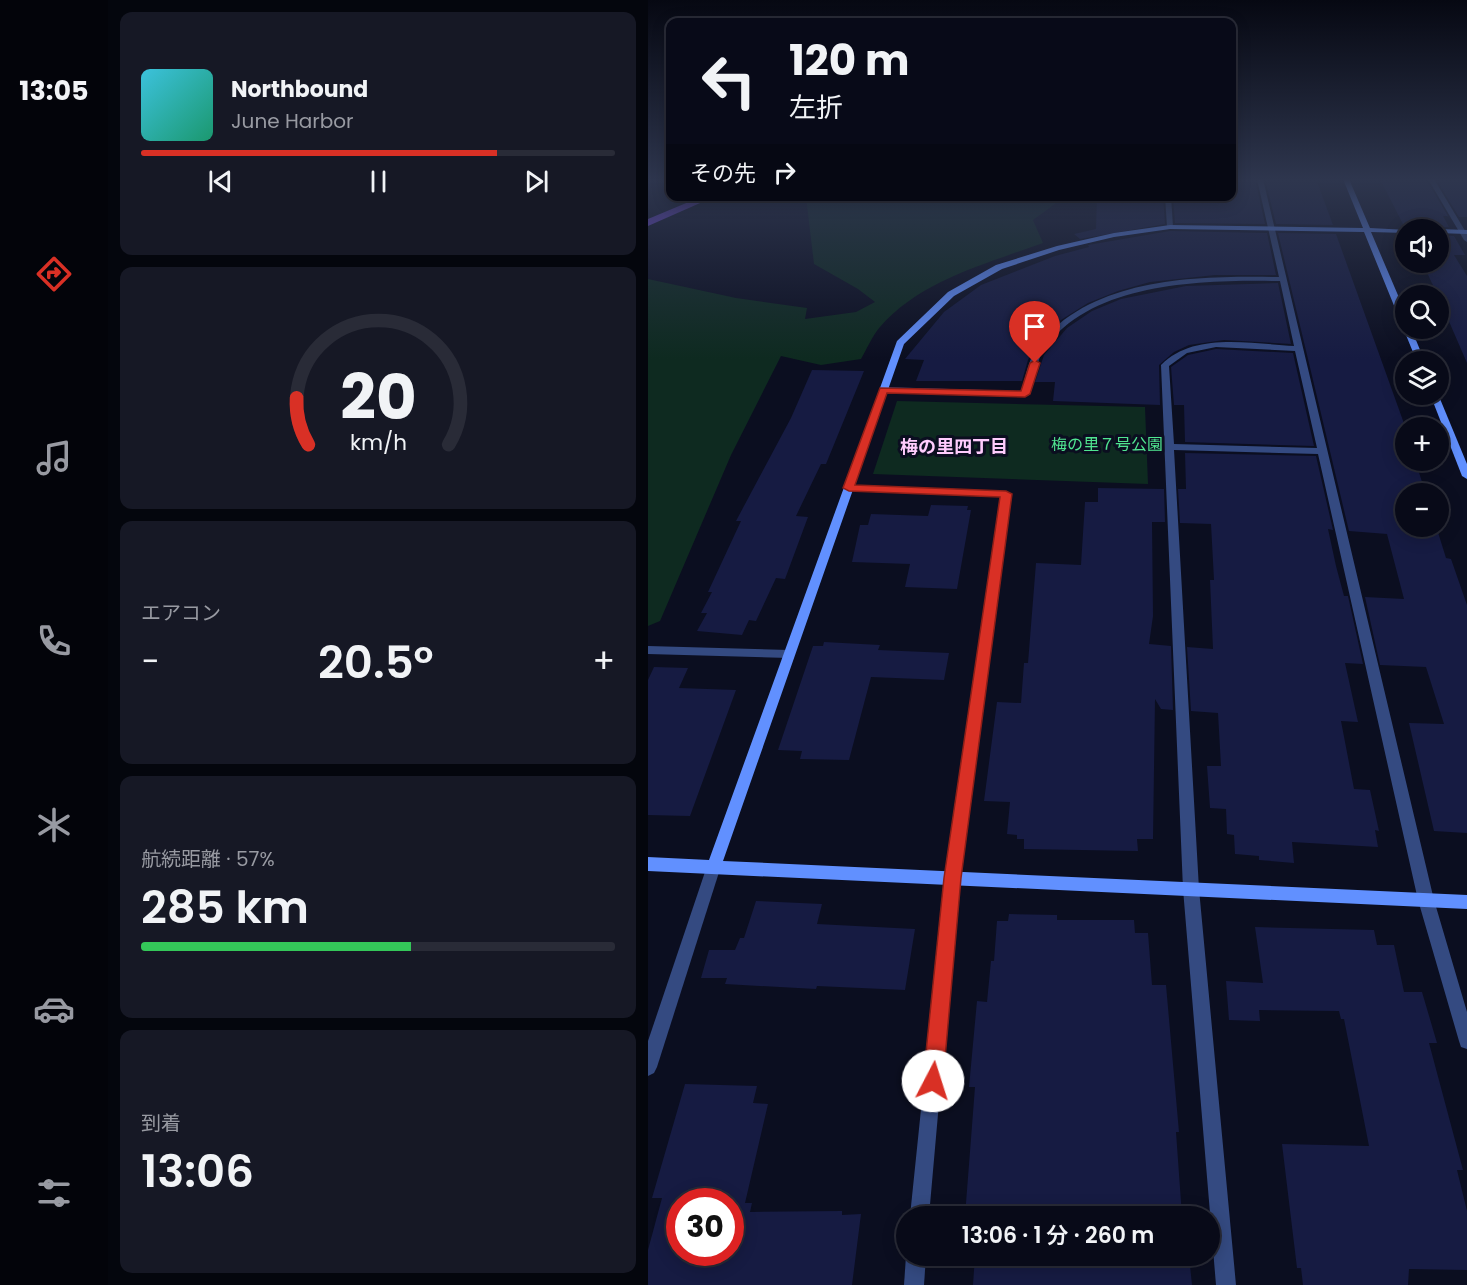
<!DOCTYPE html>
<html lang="ja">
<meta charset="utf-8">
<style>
:root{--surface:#080a18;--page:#161825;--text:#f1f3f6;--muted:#989aa2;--line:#292b37;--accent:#d93025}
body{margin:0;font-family:Poppins,"Noto Sans JP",sans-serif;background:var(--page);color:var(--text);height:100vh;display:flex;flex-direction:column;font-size:22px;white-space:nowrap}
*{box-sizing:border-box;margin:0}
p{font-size:20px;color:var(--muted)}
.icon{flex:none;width:33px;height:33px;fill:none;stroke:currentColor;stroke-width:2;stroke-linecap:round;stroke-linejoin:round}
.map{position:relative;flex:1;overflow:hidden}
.drawer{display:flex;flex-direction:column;gap:12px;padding:12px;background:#04060d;width:540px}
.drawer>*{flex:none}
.hud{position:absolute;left:18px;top:18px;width:570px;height:183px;border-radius:12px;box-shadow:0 3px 15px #0003,0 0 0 2px var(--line);background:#080a18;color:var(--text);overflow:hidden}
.tools{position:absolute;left:747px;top:219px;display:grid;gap:12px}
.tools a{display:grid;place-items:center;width:54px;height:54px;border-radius:50%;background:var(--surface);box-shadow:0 3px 15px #0003,0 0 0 2px var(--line);font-size:30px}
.speed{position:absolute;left:18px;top:1188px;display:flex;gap:12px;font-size:30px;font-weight:700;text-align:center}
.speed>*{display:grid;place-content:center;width:78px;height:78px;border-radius:50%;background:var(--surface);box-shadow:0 3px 15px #0003,0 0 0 2px var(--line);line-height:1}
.speed .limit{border:9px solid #d22;background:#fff;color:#111}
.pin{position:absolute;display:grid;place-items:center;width:51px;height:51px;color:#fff;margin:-62px -26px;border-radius:50% 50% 50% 0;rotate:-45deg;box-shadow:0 0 6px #0007}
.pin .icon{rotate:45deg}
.me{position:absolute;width:66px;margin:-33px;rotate:5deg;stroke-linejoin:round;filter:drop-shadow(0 0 4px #0008)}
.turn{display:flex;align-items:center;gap:21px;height:126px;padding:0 24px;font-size:27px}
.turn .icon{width:78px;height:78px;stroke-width:2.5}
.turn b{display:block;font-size:42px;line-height:51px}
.then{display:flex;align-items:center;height:57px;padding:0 24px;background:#0003;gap:12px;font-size:22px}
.big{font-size:45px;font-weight:600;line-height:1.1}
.drawer .card{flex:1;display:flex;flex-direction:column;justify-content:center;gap:9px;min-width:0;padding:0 21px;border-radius:12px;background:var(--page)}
.drawer .dial{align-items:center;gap:0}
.dial svg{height:156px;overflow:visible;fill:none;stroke:var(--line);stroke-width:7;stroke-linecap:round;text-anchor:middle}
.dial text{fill:var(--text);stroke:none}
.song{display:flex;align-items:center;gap:18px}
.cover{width:72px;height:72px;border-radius:9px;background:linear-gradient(135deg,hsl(190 70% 55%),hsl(160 70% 35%))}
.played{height:6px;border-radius:3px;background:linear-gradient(90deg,var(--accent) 75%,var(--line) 75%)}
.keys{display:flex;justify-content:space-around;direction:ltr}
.heat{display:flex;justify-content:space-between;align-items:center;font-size:33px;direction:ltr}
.charge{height:9px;border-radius:4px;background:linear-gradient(90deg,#34c759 57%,var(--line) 0)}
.trip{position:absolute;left:248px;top:1206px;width:324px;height:60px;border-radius:30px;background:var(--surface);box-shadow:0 3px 15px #0003,0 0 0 2px var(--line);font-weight:600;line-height:60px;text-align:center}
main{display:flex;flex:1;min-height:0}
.menu{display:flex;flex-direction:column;width:108px;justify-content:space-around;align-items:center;background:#03040a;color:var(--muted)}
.menu .icon{width:42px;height:42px}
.menu .current{color:var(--accent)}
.menu b{font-size:27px;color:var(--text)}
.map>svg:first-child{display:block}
.green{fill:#0e2a20}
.building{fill:#161b42;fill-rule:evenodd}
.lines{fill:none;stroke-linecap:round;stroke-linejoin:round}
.street{fill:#344a81;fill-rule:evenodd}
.secondary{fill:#6190ff;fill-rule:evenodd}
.primary{fill:#8651ff;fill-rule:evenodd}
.route{fill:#d93025;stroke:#8d1f18;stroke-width:1.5}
.labels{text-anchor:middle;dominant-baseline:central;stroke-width:6;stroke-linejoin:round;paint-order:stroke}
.far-park-label{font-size:16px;fill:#50e590;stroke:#0b0e20}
.far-neighbourhood-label{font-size:18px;font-weight:bold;fill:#ffccfd;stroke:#0b0e20}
</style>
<main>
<nav class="menu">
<b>13:05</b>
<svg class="icon current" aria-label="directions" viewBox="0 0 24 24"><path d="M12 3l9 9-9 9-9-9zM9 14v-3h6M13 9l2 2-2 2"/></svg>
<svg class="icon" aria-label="music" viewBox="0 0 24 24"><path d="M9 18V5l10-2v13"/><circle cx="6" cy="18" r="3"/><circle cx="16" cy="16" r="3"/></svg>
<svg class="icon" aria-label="phone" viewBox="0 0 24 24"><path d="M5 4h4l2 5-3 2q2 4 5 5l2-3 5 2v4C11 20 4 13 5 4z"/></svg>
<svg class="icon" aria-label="climate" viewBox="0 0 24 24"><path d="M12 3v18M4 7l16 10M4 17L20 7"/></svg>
<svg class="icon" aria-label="car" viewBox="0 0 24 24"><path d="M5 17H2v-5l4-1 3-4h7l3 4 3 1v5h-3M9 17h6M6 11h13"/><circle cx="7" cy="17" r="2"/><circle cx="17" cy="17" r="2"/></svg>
<svg class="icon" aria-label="filters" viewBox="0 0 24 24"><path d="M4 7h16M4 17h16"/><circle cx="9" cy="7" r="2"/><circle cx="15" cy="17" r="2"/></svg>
</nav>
<section class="drawer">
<div class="card">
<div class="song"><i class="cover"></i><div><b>Northbound</b><p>June Harbor</p></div></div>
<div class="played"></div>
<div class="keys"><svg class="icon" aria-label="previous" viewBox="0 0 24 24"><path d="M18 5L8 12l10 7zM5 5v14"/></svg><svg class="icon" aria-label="pause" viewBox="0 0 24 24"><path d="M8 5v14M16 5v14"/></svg><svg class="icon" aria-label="next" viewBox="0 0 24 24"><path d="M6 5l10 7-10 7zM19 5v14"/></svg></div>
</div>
<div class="card dial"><svg viewBox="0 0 100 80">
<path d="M14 69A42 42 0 1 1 86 69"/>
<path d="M14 69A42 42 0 0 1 8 45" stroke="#d93025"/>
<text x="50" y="56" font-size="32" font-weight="700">20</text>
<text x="50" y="72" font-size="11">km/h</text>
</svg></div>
<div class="card"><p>エアコン</p>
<div class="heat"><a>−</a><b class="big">20.5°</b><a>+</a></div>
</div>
<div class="card"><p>航続距離 · 57%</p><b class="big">285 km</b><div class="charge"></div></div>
<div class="card"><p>到着</p><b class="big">13:06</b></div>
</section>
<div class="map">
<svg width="819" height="1285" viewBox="0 0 819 1285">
<rect width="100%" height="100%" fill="#0b0e20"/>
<g class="green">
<path d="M158 197H410L407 204 385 220 395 243C338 264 273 280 232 327 224 336 219 349 213 359L173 365 133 356 83 455 12 621 0 626V279L88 298 159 308 157 319 208 312 227 302 210 289 166 264Z"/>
<path d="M249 401 497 407 500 484 225 474Z"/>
</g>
<g class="building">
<path d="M584 179H607L617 224 527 223 525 196H584Z"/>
<path d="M617 179H668L685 225 628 224Z"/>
<path d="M732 179H778L800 216H795L801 227H790L786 230 757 228Z"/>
<path d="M788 179H819V217H811Z"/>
<path d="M449 196H515L517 224 432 239 426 234 448 229Z"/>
<path d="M522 231 619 233 628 275H567L502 282 470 291 440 303 413 320 389 342 380 360 374 381H268L276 360 257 359 296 312 333 285 407 256 441 247 440 245Z"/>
<path d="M630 233 688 234 758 429V460H767L775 485 777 494H758V526H788L798 558 803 559 819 605V833L786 831 761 723 796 724 778 667 732 665 717 597 756 599 739 534 701 531Z"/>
<path d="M790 235 806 236 817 255H806L819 276V363L790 296 774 262H790Z"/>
<path d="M630 283 643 344 576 340 541 345 526 352 511 365 512 405 405 401 407 382H387L396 355 419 328 444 311 473 299 538 286Z"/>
<path d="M568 349 645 353 666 446 537 442 536 405H526L523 367 540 355Z"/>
<path d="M164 370 216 371 178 464H173L148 516 160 517 137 579 128 578 108 621 101 620 94 635 49 631 59 613H53L64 592H60L93 521H88L143 418Z"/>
<path d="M537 453 668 456 685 530 680 529 688 566 696 596H700L715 664 697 663 710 722 693 721 706 789 722 790 731 831 727 830 730 847 644 842 646 863 611 860V856L587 854 586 835 579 834 578 809 562 808 559 766H573L570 713 543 711 539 647 565 649 562 580H566L563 524 532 523 530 489H538Z"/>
<path d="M450 488 516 489 517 522H504L505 616 501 644 523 646 525 710 513 709 507 699 505 839H489L490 851 376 849V839H369V835L359 834 362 802 336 801 349 702 373 703 376 663H380L388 563 433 565 437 502H450Z"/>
<path d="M283 505 320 506 319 510H323L309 589 257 587 262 564 204 562 212 525H220L223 514 280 516Z"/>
<path d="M176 642 232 645 230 650 301 653 296 680 223 677 201 760 152 759 154 751 130 750 165 646H175Z"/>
<path d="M6 667 40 668 31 688 88 690 42 816 0 815V680Z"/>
<path d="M108 901 174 904 169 924 267 929 257 990 169 986 168 989 77 984 79 978H53L61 950H87L92 938H96Z"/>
<path d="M361 914 409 915V920H486L487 933H500L504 985H518L531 1132H528L534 1216H317L327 1087H321L329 1001 339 1002 343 961H346L349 921H360Z"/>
<path d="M607 927 726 930 729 945H746L756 992H774L789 1043H781L815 1170H809L819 1211V1270L761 1269 760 1285H655L653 1268H649L634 1144 721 1146 696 1019H693L691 1011 611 1010 612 1021 581 1020 578 981 615 983Z"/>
<path d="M37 1084 109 1086 105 1103 120 1104 97 1203H104L102 1212 194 1211V1215L213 1214 204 1285H0V1250L14 1198H4ZM32 1202H82V1252H32Z"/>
<path d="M327 1256H541L544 1285H325Z"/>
</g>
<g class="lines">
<g class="street">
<path d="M609 179H615L786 900 819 1012V1049L813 1047 811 1041 770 900 670 454 526 450 551 889 588 1285H568L535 889 513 365C546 331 604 344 646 346L632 281C557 280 445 281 397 348 387 362 387 381 380 396L235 393 231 390 235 387 373 391C378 376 381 357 391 344 447 276 551 276 631 277ZM568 347 647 351 669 448 526 444 521 366 539 353Z"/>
<path d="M780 179H786L819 234V242L816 240Z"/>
<path d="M517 196H523L525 227 522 229 519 227Z"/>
<path d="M201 485 358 491 363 494 311 877 281 1216H262L297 877 352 497 197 490V486Z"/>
<path d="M0 646 141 650 147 654 141 658 0 654Z"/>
<path d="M66 859 71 861 73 866 9 1067 6 1073 0 1076V1041L59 866 61 861Z"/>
<path d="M258 1256H278L276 1285H256Z"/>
</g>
<g class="secondary">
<path d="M695 179H701L722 228 760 230H758V233L723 232 758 314V328H763L777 362H769L716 232 522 229 466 237 411 250 354 269 306 296 256 344 75 861 819 895V909L0 871V857L61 860 249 341 300 292 348 265 409 246 466 233 522 225 715 228Z"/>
<path d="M790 229 819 230V234L790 233V230H788Z"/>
<path d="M782 394H790L819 464V479L814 476Z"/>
</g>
<path class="primary" d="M55 196H68L0 226V219Z"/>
</g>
<linearGradient id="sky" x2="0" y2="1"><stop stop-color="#060812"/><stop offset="0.5" stop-color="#2e364e"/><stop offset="1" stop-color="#2e364e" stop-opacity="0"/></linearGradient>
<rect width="819" height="359" fill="url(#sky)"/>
<path class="route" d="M387 360 392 363 382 394 377 397 239 393 207 485 358 491 364 494 313 878 295 1081 292 1088 285 1091 278 1088 275 1081 296 878 352 497 201 491 195 488 232 388 373 391 382 363Z"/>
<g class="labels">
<g class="far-park-label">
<text x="459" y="444">梅の里７号公園</text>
</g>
<g class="far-neighbourhood-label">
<text x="306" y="446">梅の里四丁目</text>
</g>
</g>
</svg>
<div class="tools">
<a><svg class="icon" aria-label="sound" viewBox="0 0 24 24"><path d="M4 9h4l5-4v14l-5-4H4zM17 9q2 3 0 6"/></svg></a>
<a><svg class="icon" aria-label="search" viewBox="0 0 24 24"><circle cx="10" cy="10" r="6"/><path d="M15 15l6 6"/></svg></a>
<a><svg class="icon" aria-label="layers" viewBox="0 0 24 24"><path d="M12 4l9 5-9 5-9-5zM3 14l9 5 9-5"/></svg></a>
<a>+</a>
<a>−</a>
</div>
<div class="speed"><div class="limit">30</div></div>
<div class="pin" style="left:387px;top:363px;background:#d93025"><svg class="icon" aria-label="arrive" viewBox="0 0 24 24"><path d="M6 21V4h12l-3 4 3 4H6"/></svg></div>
<svg class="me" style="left:285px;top:1081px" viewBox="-20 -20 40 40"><circle r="19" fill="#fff"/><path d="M0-13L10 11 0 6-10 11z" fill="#d93025"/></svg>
<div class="trip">13:06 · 1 分 · 260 m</div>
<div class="hud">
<div class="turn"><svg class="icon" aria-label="left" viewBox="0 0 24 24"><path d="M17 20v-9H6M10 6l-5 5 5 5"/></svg><div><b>120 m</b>左折</div></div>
<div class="then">その先<svg class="icon" aria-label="right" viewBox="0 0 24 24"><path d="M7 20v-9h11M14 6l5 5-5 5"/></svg></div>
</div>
</div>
</main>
